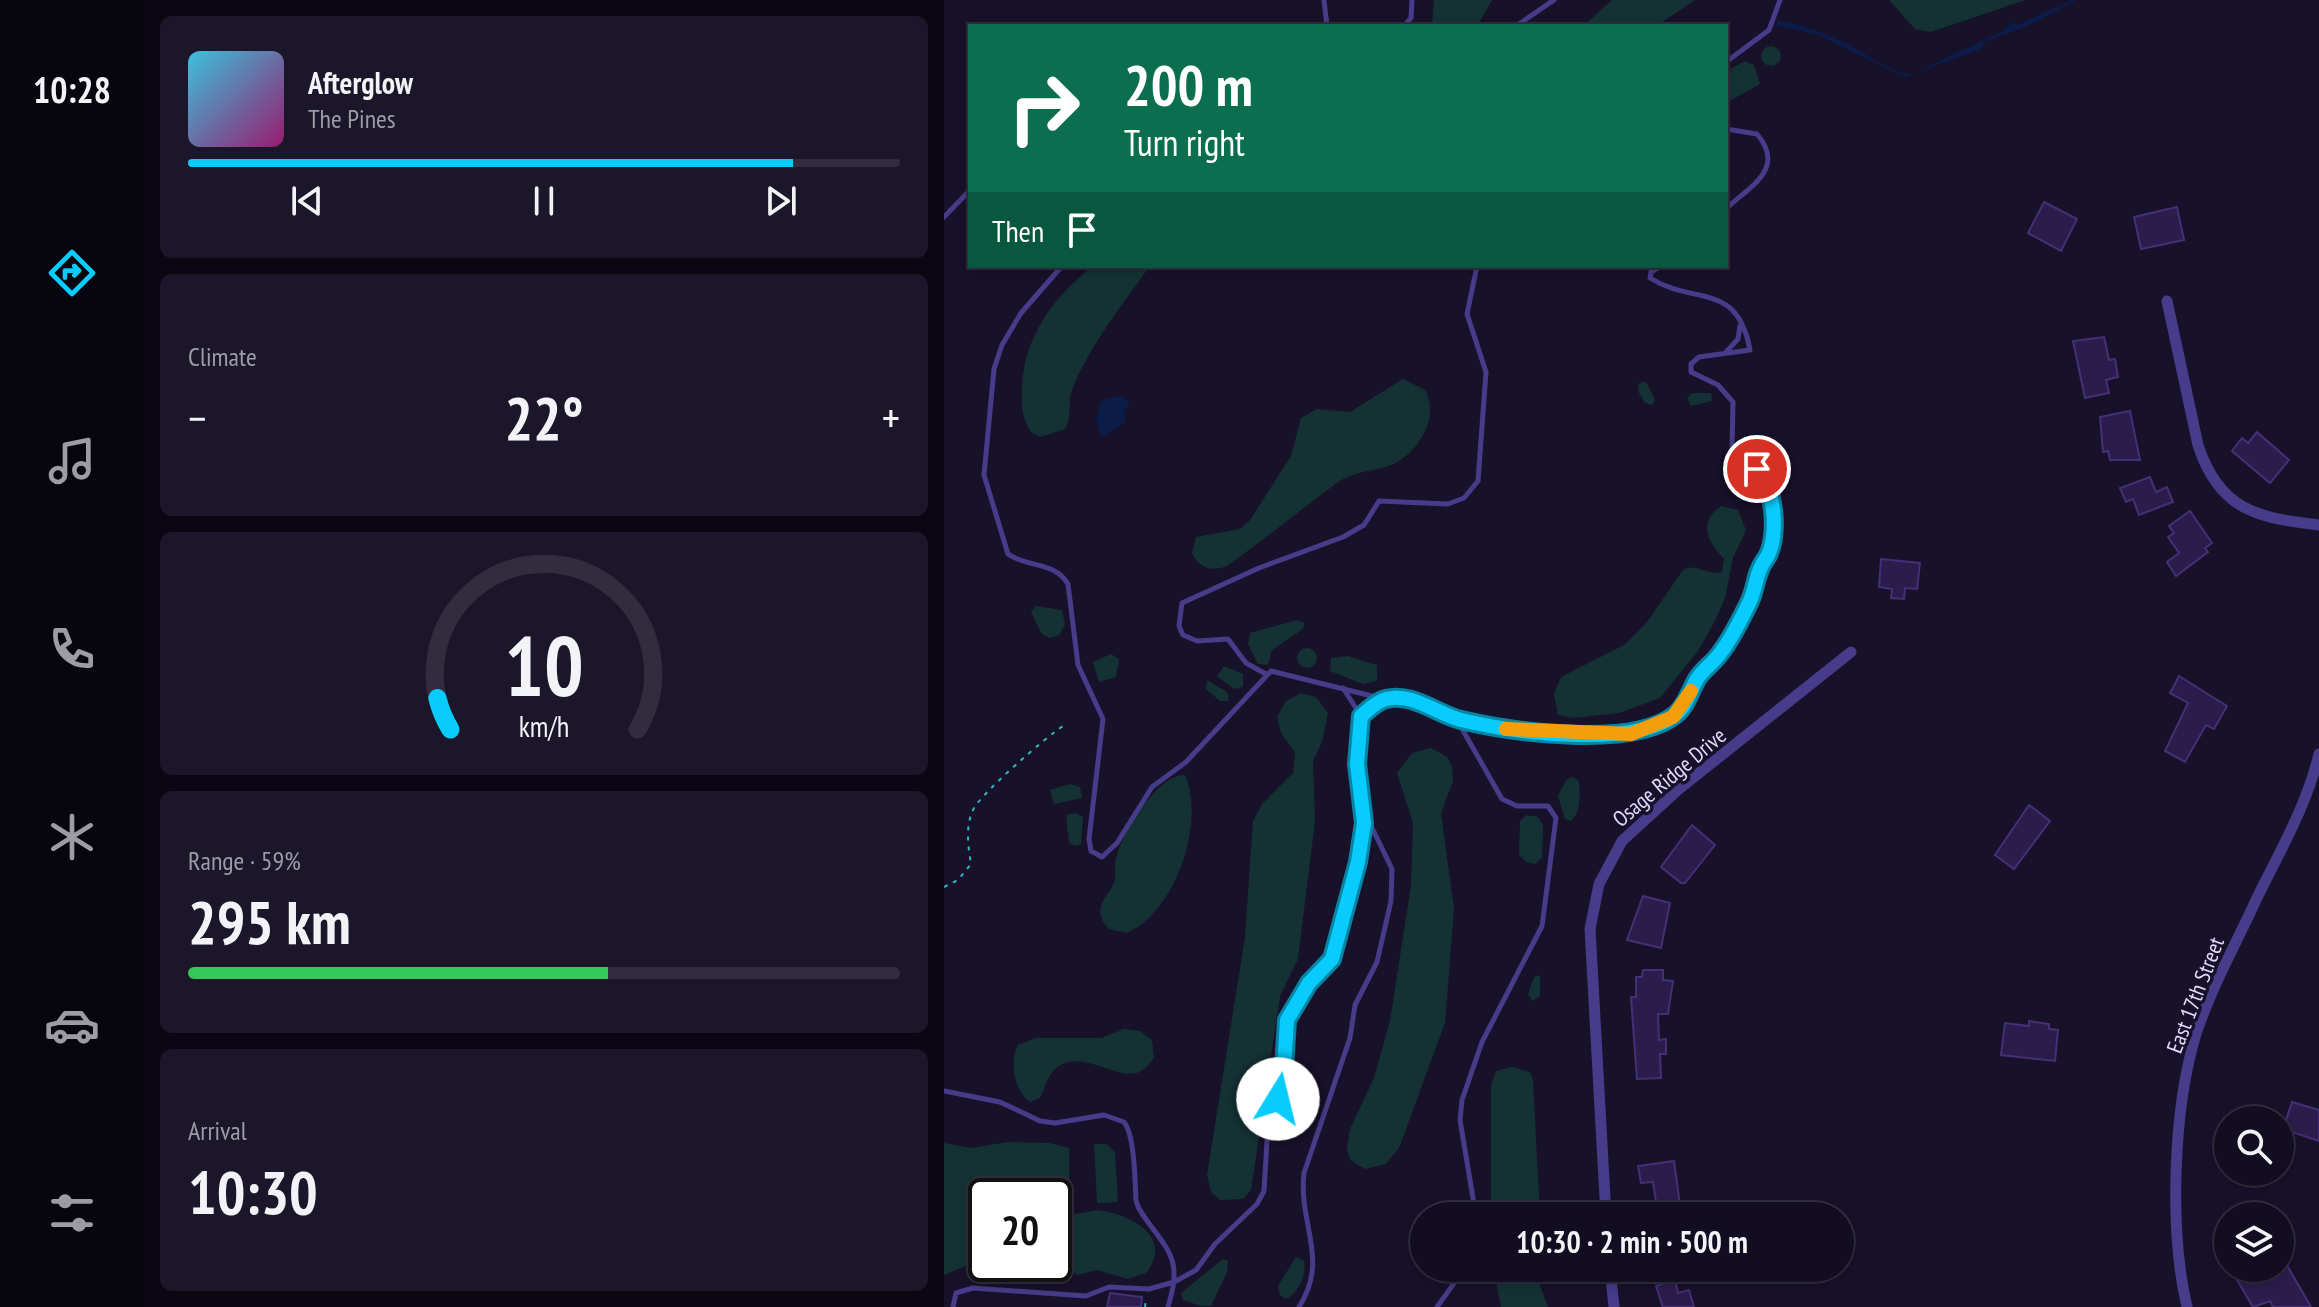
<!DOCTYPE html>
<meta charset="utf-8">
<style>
:root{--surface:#120d20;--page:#1b1629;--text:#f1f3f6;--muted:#9c9ca5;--line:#312d3e;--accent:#08ccfd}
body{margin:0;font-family:"PT Sans Narrow",sans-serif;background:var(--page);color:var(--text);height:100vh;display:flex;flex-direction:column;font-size:30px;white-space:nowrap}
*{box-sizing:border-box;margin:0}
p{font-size:26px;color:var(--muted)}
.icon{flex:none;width:44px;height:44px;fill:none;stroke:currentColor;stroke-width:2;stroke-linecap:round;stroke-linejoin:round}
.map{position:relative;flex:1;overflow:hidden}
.details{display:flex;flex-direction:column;gap:16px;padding:16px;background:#0a0712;width:800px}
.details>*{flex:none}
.hud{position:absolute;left:24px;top:24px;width:760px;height:244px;border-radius:0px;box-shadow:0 4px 12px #0003,0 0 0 2px var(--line);background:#0b6e4f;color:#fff;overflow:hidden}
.controls{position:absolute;left:1270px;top:1106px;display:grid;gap:16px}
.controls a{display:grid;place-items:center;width:80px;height:80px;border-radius:50%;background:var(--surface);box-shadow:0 4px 12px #0003,0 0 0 2px var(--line);font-size:40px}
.speed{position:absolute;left:24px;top:1178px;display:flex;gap:16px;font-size:40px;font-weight:700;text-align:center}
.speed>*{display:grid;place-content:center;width:104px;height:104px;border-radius:50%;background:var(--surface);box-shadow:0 4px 12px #0003,0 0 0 2px var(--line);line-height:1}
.speed .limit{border:4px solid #111;border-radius:12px;background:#fff;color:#111}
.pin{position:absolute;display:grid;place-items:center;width:68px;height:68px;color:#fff;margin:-34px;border:4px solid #fff;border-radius:50%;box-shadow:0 2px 8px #0007}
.me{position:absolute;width:88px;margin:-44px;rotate:9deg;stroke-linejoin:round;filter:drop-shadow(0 0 6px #0008)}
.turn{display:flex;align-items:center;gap:28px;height:168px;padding:0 24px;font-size:36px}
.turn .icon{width:104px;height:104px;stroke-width:2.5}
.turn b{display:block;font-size:56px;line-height:68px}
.then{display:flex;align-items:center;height:76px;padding:0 24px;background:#0003;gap:16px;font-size:30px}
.big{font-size:60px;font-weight:700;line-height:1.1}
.details .card{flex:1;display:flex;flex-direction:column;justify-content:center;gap:12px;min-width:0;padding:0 28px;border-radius:12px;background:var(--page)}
.details .dial{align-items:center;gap:0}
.dial svg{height:208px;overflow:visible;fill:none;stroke:var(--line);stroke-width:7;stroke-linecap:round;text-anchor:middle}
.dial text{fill:var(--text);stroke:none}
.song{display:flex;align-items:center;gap:24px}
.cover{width:96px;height:96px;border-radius:12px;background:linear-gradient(135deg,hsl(190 70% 55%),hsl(320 70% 35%))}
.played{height:8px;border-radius:4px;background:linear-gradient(90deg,var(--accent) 85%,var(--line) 85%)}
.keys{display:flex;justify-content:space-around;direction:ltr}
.heat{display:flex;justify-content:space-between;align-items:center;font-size:44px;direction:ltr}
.charge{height:12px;border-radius:6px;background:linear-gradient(90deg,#34c759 59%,var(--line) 0)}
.trip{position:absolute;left:466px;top:1202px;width:444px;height:80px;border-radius:40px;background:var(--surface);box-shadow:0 4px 12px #0003,0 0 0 2px var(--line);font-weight:700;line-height:80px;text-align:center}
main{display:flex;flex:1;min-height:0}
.menu{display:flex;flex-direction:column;width:144px;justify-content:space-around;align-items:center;background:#07050d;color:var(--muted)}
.menu .icon{width:56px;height:56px}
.menu .current{color:var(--accent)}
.menu b{font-size:36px;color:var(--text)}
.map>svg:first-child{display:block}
.green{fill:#143234}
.water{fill:#0b1c49}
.building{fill:#2b1d4b;stroke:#452f77;stroke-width:2}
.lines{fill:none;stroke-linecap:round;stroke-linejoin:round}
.path{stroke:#31b7bc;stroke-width:2;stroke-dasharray:4 6;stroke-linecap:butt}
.service{stroke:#473c89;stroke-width:5}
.minor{stroke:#473c89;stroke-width:11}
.route-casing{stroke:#0585a4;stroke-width:20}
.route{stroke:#08ccfd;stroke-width:14}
.slow{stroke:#f59e0b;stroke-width:14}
.labels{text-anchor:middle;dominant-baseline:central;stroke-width:7;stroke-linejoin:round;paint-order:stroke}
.street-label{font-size:22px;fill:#e2dbff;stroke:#18112a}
</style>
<main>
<nav class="menu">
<b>10:28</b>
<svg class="icon current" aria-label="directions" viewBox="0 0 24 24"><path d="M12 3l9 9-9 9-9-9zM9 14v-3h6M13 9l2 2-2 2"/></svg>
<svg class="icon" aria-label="music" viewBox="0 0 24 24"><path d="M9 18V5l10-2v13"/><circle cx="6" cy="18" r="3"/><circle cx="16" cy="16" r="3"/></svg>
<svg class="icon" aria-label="phone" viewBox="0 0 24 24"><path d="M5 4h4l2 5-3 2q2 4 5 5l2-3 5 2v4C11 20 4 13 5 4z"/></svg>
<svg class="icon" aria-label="climate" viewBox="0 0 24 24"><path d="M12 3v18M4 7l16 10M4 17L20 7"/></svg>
<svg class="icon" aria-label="car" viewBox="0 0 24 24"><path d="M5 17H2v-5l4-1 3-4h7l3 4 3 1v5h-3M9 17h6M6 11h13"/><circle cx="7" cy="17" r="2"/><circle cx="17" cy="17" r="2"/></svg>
<svg class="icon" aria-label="filters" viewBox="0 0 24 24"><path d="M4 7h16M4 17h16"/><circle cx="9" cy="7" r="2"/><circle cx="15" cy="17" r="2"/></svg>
</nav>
<section class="details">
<div class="card">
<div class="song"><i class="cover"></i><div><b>Afterglow</b><p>The Pines</p></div></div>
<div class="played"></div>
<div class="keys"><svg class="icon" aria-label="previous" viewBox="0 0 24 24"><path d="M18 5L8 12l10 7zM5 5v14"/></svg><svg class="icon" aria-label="pause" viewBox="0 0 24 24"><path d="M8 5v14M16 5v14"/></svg><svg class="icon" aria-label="next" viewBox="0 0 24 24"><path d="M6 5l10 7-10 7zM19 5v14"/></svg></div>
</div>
<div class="card"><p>Climate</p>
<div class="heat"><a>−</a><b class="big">22°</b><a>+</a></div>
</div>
<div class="card dial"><svg viewBox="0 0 100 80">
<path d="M14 69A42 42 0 1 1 86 69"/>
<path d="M14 69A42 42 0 0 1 9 57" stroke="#08ccfd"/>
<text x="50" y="56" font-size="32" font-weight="700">10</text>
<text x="50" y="72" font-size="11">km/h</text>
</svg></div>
<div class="card"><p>Range · 59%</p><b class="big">295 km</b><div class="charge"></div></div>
<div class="card"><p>Arrival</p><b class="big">10:30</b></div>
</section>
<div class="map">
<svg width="1375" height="1307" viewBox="0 0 1375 1307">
<rect width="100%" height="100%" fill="#18112a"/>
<g class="green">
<path d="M490 0H548L533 26 488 24Z"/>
<path d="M668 0H751L712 26H639Z"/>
<path d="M945 0H1081L987 32 971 29Z"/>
<circle cx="827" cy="56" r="10"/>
<path d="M801 61 810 65 816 84 782 103V71Z"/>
<path d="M149 266H206C178 305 148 342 129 387 123 400 129 415 121 429L96 437 87 432C78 418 77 405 78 390 79 337 109 298 149 266Z"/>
<path d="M459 379 481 390C497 417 473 456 445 466 427 472 409 471 393 483 356 510 320 540 283 566 267 572 255 568 248 553L252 537 296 529 306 520 347 456 357 418 373 409 406 412Z"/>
<path d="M702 382 711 400 708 405 701 403 694 391 695 383Z"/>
<path d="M748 393H767L768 401 747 406 743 398Z"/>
<path d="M777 506 794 510 802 530 789 558 781 598 771 621 754 651 716 698 675 713 629 718 614 715 610 694 617 677 680 645 703 622 739 570C752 562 763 576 778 572L780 559C764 542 753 523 777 506Z"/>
<path d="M92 606 118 610 121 625 115 635 106 638 98 634 87 612Z"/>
<path d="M354 620 361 623 359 629 328 650 324 665 314 664 304 644 306 633Z"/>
<circle cx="363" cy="658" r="10"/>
<path d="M167 654 175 659 172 677 155 682 149 662Z"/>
<path d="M404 656 433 665V681L419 684 386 671 387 658Z"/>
<path d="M280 666 299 674V687L290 689 273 676Z"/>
<path d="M263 680 283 692 285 701H276L262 689Z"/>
<path d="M357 693 372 697 384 713 378 742 369 761 371 821 354 959 336 996 307 1190 299 1199 276 1200 267 1192 263 1175 301 937 309 821 318 804 349 773 351 752 337 733 333 717 342 701Z"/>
<path d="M487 748 503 757 508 766 509 781 497 813 510 909 501 1023 455 1148 442 1164 421 1169 406 1160 403 1148 406 1129 430 1078 446 1021 467 885 469 823 453 773 468 753Z"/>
<path d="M241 775C262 823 231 912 183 933L165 929C143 905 169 896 171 878 172 871 170 866 172 859 177 835 214 773 241 775Z"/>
<path d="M629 777 635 781C636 796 637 811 627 821L621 819 614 796 622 780Z"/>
<path d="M126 784 136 787 138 798 110 804 106 790Z"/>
<path d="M132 813 139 817 137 844 133 846 125 843 122 815Z"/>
<path d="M582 815 594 817 599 825 598 858 591 864 582 862 575 855 576 821Z"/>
<path d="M596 975V996L588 1001 584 994 590 977Z"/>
<path d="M180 1029 196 1031 208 1040 210 1057C187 1101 144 1041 111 1069 103 1076 101 1089 96 1098L86 1102C70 1091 65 1061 74 1045L92 1038H157Z"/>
<path d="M568 1067 586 1072 589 1080 596 1216H547V1085L552 1071Z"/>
<path d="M64 1142 105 1143 125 1148 126 1200 110 1211V1196H42V1257L0 1275V1143L27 1148Z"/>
<path d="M150 1144H162L171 1152 174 1202 153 1203Z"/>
<path d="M154 1210C185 1214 231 1236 202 1273L184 1279 153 1270 133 1275 110 1260 113 1224 131 1214Z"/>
<path d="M352 1257 360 1261C363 1274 354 1295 341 1299L336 1295 334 1286Z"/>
<path d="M279 1259 284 1261 283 1272 267 1306H257L239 1300 237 1293Z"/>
<path d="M549 1268H597L596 1285 604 1307H557Z"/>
</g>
<g class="water">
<path d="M1128 0H1133L1084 26 1040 42 1037 49 961 77 874 35 832 25 833 20C858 24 878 33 900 42 921 51 943 73 969 74L1060 30 1067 22 1074 25Z"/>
<path d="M178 396 186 402 180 412 182 421 158 438 152 422 156 403 163 398Z"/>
</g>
<g class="building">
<path d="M1100 202 1133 219 1117 251 1084 233Z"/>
<path d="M1233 207 1240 240 1197 249 1190 217Z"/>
<path d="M1160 337 1165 360 1171 359 1174 377 1162 380 1165 393 1141 398 1129 341Z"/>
<path d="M1186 411 1196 460H1166L1164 451 1159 452 1156 417Z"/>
<path d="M1313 432 1345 460 1326 483 1288 451 1298 438 1304 443Z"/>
<path d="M1206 477 1212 492 1223 487 1229 502 1195 515 1189 499 1182 502 1176 488Z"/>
<path d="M1246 511 1268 543 1261 548 1264 552 1232 576 1223 562 1235 553 1224 537 1230 533 1225 526Z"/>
<path d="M937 559 976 563 973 589 961 588 960 599 947 598 948 589 935 587Z"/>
<path d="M1235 676 1283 706 1270 729 1262 725 1241 762 1221 751 1244 703 1226 693Z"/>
<path d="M1085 805 1106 821 1070 869 1051 855Z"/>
<path d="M748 825 771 845 741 883H737L717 867Z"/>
<path d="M699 896 726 903 717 948 683 940Z"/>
<path d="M699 970H719V980L729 981 724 1014H714L715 1040 722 1039V1054H716L717 1078 693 1079 687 997H692V977H698Z"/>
<path d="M1085 1021 1105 1024V1029L1114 1030 1111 1061 1057 1055 1061 1023 1085 1026Z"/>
<path d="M1348 1102 1375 1110V1141L1339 1129Z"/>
<path d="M730 1161 737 1212 714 1216 709 1182 697 1183 694 1166Z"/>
<path d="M1341 1262 1367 1307H1329L1326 1301 1309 1307 1286 1268H1336Z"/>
<path d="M715 1268H728L734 1293 745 1290 750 1307H719L712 1286 718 1284Z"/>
<path d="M166 1293 198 1297 197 1307H163Z"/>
</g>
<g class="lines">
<g class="path">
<path d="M0 887 14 880 27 864C24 846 21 825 30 808 40 791 101 738 119 726"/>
<path d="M201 1307 202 1299"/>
</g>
<g class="service">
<path d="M380 0 383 26"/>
<path d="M460 26 467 18 468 0"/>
<path d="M572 26 610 0"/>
<path d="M782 62 825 30 836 0"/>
<path d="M782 129 813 134C843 170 804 187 782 209"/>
<path d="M0 217 26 190"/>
<path d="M118 266 77 313 58 345 50 369 40 475 64 554C83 568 111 561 124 584L134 665 159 719 145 839 147 851 158 857 173 843 208 787 242 762 327 671 440 699 476 703 513 719 572 731 678 735 713 726 734 714 761 668 779 650 804 605 812 573 830 544 832 533 818 474 788 449 789 402 774 385 747 372V364L755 357 806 350C793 280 750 306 706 278L707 272 717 266"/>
<path d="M783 351 794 339 796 326"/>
<path d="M322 674 302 663 284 639 253 641 239 635 235 626 238 603 315 568 399 537 420 525 435 501 504 504 520 498 534 481 542 372 523 314 533 266"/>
<path d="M399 688 417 716"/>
<path d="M513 720 558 799 573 806H604L612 818 598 926 538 1042 518 1100 516 1120 532 1216"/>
<path d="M0 1091 56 1102 96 1121 111 1123 160 1115 180 1122C191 1136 191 1183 192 1200 194 1216 225 1242 229 1264 232 1279 228 1293 224 1307"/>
<path d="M9 1307 12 1293 29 1288 142 1296 165 1287 205 1289 230 1282 252 1270 271 1244 313 1204 320 1191 323 1141 338 1087 343 1020 365 983 391 954 416 850 420 813"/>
<path d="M355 1307C386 1259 354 1224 360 1173L406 1038 411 1005 433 962 447 901 448 869 416 803 413 738 417 716 440 699"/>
<path d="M493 1307 521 1268"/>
</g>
<g class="minor">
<path d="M1223 301 1254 445C1275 510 1313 518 1375 525"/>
<path d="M662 1216 646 929 655 884 678 841 735 789 907 652"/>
<path d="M666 1268 670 1307"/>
<path d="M1243 1307C1225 1230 1229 1110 1252 1034 1267 988 1292 944 1312 900 1335 853 1363 805 1375 754"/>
</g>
</g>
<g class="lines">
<defs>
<path id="route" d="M334 1099 339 1084 343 1020 365 983 388 959 414 862 420 823 413 764 417 716C424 710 433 701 442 699 468 692 493 714 517 720 568 732 688 749 731 715 742 707 746 691 753 679 760 668 770 663 777 652 788 638 796 621 804 605 813 589 810 575 821 560 836 541 831 485 813 469"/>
</defs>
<use href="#route" class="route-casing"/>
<use href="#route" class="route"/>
<path class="slow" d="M562 729 687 734 729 717 747 691"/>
</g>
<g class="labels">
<g class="street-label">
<text transform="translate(725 777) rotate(-40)">Osage Ridge Drive</text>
<text transform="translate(1251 995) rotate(-69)">East 17th Street</text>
</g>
</g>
</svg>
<div class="controls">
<a><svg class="icon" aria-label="search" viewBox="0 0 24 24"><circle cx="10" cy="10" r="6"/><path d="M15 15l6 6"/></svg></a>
<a><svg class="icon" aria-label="layers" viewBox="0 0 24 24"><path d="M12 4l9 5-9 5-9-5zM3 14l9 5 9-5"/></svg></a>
</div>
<div class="speed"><div class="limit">20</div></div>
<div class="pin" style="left:813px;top:469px;background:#d93025"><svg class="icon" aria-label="arrive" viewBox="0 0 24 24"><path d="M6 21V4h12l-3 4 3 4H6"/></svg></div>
<svg class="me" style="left:334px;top:1099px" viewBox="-20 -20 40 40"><circle r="19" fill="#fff"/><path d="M0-13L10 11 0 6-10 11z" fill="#08ccfd"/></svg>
<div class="trip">10:30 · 2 min · 500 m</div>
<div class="hud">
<div class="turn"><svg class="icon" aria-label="right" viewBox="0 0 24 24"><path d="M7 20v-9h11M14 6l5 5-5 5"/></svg><div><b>200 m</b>Turn right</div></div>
<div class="then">Then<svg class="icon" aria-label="arrive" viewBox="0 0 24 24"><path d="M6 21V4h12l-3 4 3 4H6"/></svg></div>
</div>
</div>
</main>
